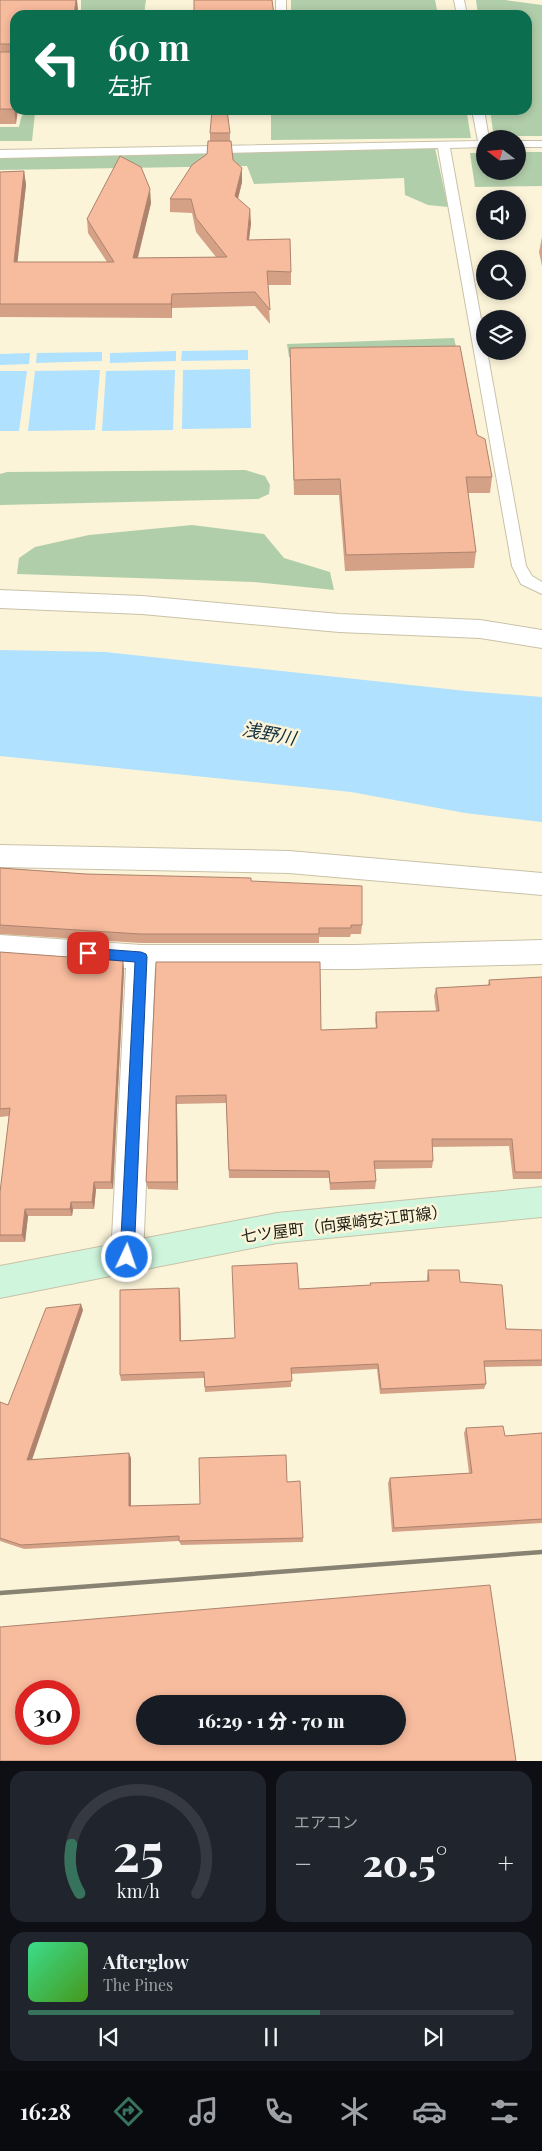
<!DOCTYPE html>
<html lang="ja">
<meta charset="utf-8">
<style>
:root{--surface:#171b24;--page:#20242c;--text:#f1f3f6;--muted:#9ea1a6;--line:#363941;--accent:#37725c}
body{margin:0;font-family:"Playfair Display","Noto Sans JP",serif;background:var(--page);color:var(--text);height:100vh;display:flex;flex-direction:column;font-size:19px;white-space:nowrap}
*{box-sizing:border-box;margin:0}
p{font-size:16px;color:var(--muted)}
.icon{flex:none;width:28px;height:28px;fill:none;stroke:currentColor;stroke-width:2;stroke-linecap:round;stroke-linejoin:round}
.map{position:relative;height:1761px;overflow:hidden}
.side{display:flex;flex-direction:column;gap:10px;padding:10px;background:#0d0f14;flex:1}
.side>*{flex:none}
.top-card{position:absolute;left:10px;top:10px;width:522px;height:105px;border-radius:15px;box-shadow:0 2px 8px #0003;background:#0b6e4f;color:#fff;overflow:hidden}
.needle{width:32px;rotate:286deg}
.fabs{position:absolute;left:476px;top:130px;display:grid;gap:10px}
.fabs a{display:grid;place-items:center;width:50px;height:50px;border-radius:50%;background:var(--surface);box-shadow:0 2px 8px #0003;font-size:25px}
.speed{position:absolute;left:15px;top:1680px;display:flex;gap:10px;font-size:25px;font-weight:700;text-align:center}
.speed>*{display:grid;place-content:center;width:65px;height:65px;border-radius:50%;background:var(--surface);box-shadow:0 2px 8px #0003;line-height:1}
.speed .limit{border:8px solid #d22;background:#fff;color:#111}
.pin{position:absolute;display:grid;place-items:center;width:42px;height:42px;color:#fff;margin:-21px;border-radius:10px;box-shadow:0 2px 8px #0006}
.me{position:absolute;width:55px;margin:-28px;rotate:3deg;stroke-linejoin:round;filter:drop-shadow(0 0 4px #0008)}
.turn{display:flex;align-items:center;gap:18px;height:105px;padding:0 15px;font-size:22px}
.turn .icon{width:65px;height:65px;stroke-width:2.5}
.turn b{display:block;font-size:35px;line-height:42px}
.big{font-size:38px;font-weight:800;line-height:1.1}
.side .tile{flex:1;display:flex;flex-direction:column;justify-content:center;gap:8px;min-width:0;padding:0 18px;border-radius:15px;background:var(--page)}
.side .dial{align-items:center;gap:0}
.dial svg{height:130px;overflow:visible;fill:none;stroke:var(--line);stroke-width:7;stroke-linecap:round;text-anchor:middle}
.dial text{fill:var(--text);stroke:none}
.song{display:flex;align-items:center;gap:15px}
.cover{width:60px;height:60px;border-radius:8px;background:linear-gradient(135deg,hsl(150 70% 55%),hsl(100 70% 35%))}
.played{height:5px;border-radius:2px;background:linear-gradient(90deg,var(--accent) 60%,var(--line) 60%)}
.keys{display:flex;justify-content:space-around;direction:ltr}
.heat{display:flex;justify-content:space-between;align-items:center;font-size:28px;direction:ltr}
.side .tiles{flex:1;display:grid;gap:10px;grid-template-columns:1fr 1fr}
.tile:last-child{grid-column:span 2}
.trip{position:absolute;left:136px;top:1695px;width:270px;height:50px;border-radius:25px;background:var(--surface);box-shadow:0 2px 8px #0003;font-weight:800;line-height:50px;text-align:center}
.dock{display:flex;height:80px;justify-content:space-around;align-items:center;background:#090b0e;color:var(--muted)}
.dock .icon{width:35px;height:35px}
.dock .current{color:var(--accent)}
.dock b{font-size:22px;color:var(--text)}
.map>svg:first-child{display:block}
.green{fill:#b1ceaa}
.water{fill:#b0e1fe}
.lines{fill:none;stroke-linecap:round;stroke-linejoin:round}
.service-casing{stroke:#c9c2a8;stroke-width:2}
.minor-casing{stroke:#c9c2a8;stroke-width:2}
.secondary-casing{stroke:#c9c2a8;stroke-width:2}
.service{fill:#fff;fill-rule:evenodd}
.minor{fill:#fff;fill-rule:evenodd}
.secondary{fill:#cff6dd;fill-rule:evenodd}
.rail{stroke:#878271;stroke-width:4.5}
.wall{fill:#d4a187}
.shaded-wall{fill:#ad836e}
.building{fill:#f7bb9d;stroke:#ad836e;fill-rule:evenodd}
.route{fill:#1a73e8;stroke:#114b97}
.labels{text-anchor:middle;dominant-baseline:central;stroke-width:5;stroke-linejoin:round;paint-order:stroke}
.street-label{font-size:16px;fill:#1e1b12;stroke:#fbf4d9}
.water-label{font-size:18px;font-style:italic;fill:#112e3d;stroke:#fbf4d9}
</style>
<div class="map">
<svg width="542" height="1761" viewBox="0 0 542 1761">
<rect width="100%" height="100%" fill="#fbf4d9"/>
<g class="green">
<path d="M81 0H146L144 15H81Z"/>
<path d="M291 0H435L438 15H291Z"/>
<path d="M476 0H505L542 5V136H508L493 131 490 110H528V15H478Z"/>
<path d="M24 113H35L32 141H0V127H19L21 118Z"/>
<path d="M467 114 471 138 271 140V115Z"/>
<path d="M435 148 448 207 428 205 405 195 404 178 254 184 247 166 0 170V158Z"/>
<path d="M518 152H542V186L475 187 470 153H485V171H518Z"/>
<path d="M454 338 457 351 289 357 287 344Z"/>
<path d="M245 470 265 476 270 485 269 494 258 499 0 505V474L7 472Z"/>
<path d="M192 525 264 534 284 558 330 572 334 590 254 582 17 574 19 558 35 547 89 535Z"/>
</g>
<g class="water">
<path d="M248 350V360L181 361 182 351Z"/>
<path d="M176 351V361L110 363V353Z"/>
<path d="M102 352V361L36 363 37 353Z"/>
<path d="M30 353 29 364 0 365V354Z"/>
<path d="M250 369 251 428 182 429 183 370Z"/>
<path d="M100 370 95 430 28 431 35 371Z"/>
<path d="M175 370 173 430 102 431 106 371Z"/>
<path d="M0 371H27L19 431H0Z"/>
<path d="M0 650 105 652 466 691 542 697V822L465 813 351 792 0 756Z"/>
</g>
<g class="lines">
<defs>
<g id="service">
<rect x="276" y="0" width="10" height="15"/>
<path d="M454 0H464L467 15H457Z"/>
<path d="M472 110H484L489 139H485V147L450 148 485 341V351H487L526 566 532 576 542 582V594L521 584 512 566 438 148 0 158V150L478 141Z"/>
<rect x="518" y="141" width="24" height="6"/>
</g>
<g id="minor">
<path d="M0 590 142 596 339 614 480 620 542 630V648L480 638 339 632 142 614 0 608Z"/>
<path d="M0 845 289 851 542 873V895L289 873 0 867Z"/>
<path d="M0 935 141 945H355L542 940V964L355 969H155L143 1257 138 1268 127 1273 116 1268 111 1257 126 968 0 959Z"/>
</g>
<path id="secondary" d="M542 1187V1217L277 1243 0 1298V1266L277 1213Z"/>
</defs>
<use href="#service" class="service-casing"/>
<use href="#minor" class="minor-casing"/>
<use href="#secondary" class="secondary-casing"/>
<use href="#service" class="service"/>
<use href="#minor" class="minor"/>
<use href="#secondary" class="secondary"/>
<path class="rail" d="M0 1593 542 1552"/>
</g>
<g class="wall">
<path d="M0 0 78 9 15 15 16 124H0Z"/>
<path d="M304 110H442V111L304 112Z"/>
<path d="M210 133H230V141L233 160 242 182 238 199 251 223 249 240 291 272V285H268L270 324 255 306 172 308V318L0 317V172L24 171 26 185 17 262H107L88 233 87 219 151 203 138 258 216 257 196 232 192 213 170 212V199L207 154 210 141Z"/>
<path d="M542 237V266L539 252Z"/>
<path d="M290 348 477 435 492 477 490 493H468L476 552 474 568 345 571 339 495H294L290 364Z"/>
<path d="M0 868 86 874 251 881 362 925 361 934H351L350 937H319V943H141L0 934Z"/>
<path d="M0 952 123 961 124 970 113 1189H96L94 1209H73L72 1216H28L25 1242H0V1192L9 1116 0 1117Z"/>
<path d="M156 962 321 1030 376 1028 375 1020 376 1012 436 1011 434 996 436 988 488 985 489 980 542 977V1179H513L509 1146 432 1147 433 1161 432 1168 375 1169 376 1181 375 1189 330 1190 329 1178H229L226 1103 177 1104 178 1190 148 1189 146 1182Z"/>
<path d="M428 1270 460 1282 506 1329 542 1330V1366L485 1367 486 1384 484 1389 380 1394 377 1369 291 1374V1387L205 1392 204 1378 121 1381 120 1375 179 1288 180 1294 181 1341 235 1338 299 1289 370 1285V1283L427 1281V1277Z"/>
<path d="M83 1310 32 1460 131 1458V1506L200 1504 287 1482 303 1538V1542L181 1545 179 1541 24 1549 0 1541V1402L8 1405Z"/>
<path d="M466 1428 505 1436 542 1433V1523L392 1532 388 1483 390 1478 469 1473 464 1433Z"/>
</g>
<g class="shaded-wall">
<path d="M76 0H77L78 9 77 15H74Z"/>
<path d="M15 104V110H18L16 124 14 109Z"/>
<path d="M242 168V182L235 210V196Z"/>
<path d="M24 171 26 185 16 276 14 262Z"/>
<path d="M150 189 151 203 134 272 133 258Z"/>
<path d="M250 209 251 223 247 254V240Z"/>
<path d="M172 294V318L171 304Z"/>
<path d="M123 961 124 970 113 1189 111 1182Z"/>
<path d="M176 1096 177 1104 178 1190 177 1182Z"/>
<path d="M94 1182 96 1189 94 1209 92 1202Z"/>
<path d="M71 1202 73 1209 72 1216 70 1209Z"/>
<path d="M25 1209 28 1216 25 1242 22 1235Z"/>
<path d="M179 1288 180 1294 181 1347 180 1341Z"/>
<path d="M81 1304 83 1310 30 1465 27 1460Z"/>
<path d="M129 1453 131 1458V1510L129 1506Z"/>
</g>
<g class="building">
<path d="M0 0H76L74 15H15V104L14 109H0V52H14V44H0Z"/>
<path d="M194 0H272L274 15H194Z"/>
<path d="M212 110H227L230 133H210Z"/>
<path d="M208 141H231L233 160 242 168 235 196 250 209 247 240 290 239 291 272 267 271 270 310 255 292 172 294 171 304H0V172L24 171 14 262H114L87 219 120 156 141 167 150 189 133 258 227 257 196 218 191 199H170L192 165 207 154Z"/>
<path d="M460 346 477 435 485 439 492 477H466L476 552 346 555 340 479 294 480 290 348Z"/>
<path d="M0 868 86 874 251 878V881L362 886V925H351V928H319V934H140L0 925Z"/>
<path d="M0 952 123 961 111 1182H94L92 1202H71L70 1209H25L22 1235H0V1192L10 1108 0 1109Z"/>
<path d="M156 962H320L321 1030 377 1028 376 1012 439 1011 436 988 490 985 489 980 542 977V1172H515L512 1139H432L433 1161H374L376 1181 330 1183 329 1171 229 1170 226 1095 176 1096 177 1182H146Z"/>
<path d="M297 1263 299 1289 371 1285 370 1283 429 1281 428 1270H459L460 1282 502 1285 506 1329 542 1330V1360L484 1361 486 1384 381 1389 378 1364 291 1368 292 1381 205 1387 204 1372 120 1375V1290L179 1288 180 1341 235 1338 232 1266Z"/>
<path d="M81 1304 27 1460 129 1453V1506L200 1504 199 1458 286 1455 287 1482 300 1481 303 1538 179 1541V1536L21 1545 0 1538V1402L8 1405 46 1308Z"/>
<path d="M503 1426 505 1436 542 1433V1519L394 1528 390 1478 472 1473 466 1428Z"/>
<path d="M490 1585 516 1761H0V1627ZM26 1691H69V1734H26ZM145 1704H398V1736H145Z"/>
</g>
<path class="route" d="M88 948 141 952 146 954 147 957 134 1257 132 1262 127 1264 122 1262 120 1257 135 962 88 958 84 957 82 953 84 950Z"/>
<g class="labels">
<g class="street-label">
<text transform="translate(344 1223) rotate(-7)">七ツ屋町（向粟崎安江町線）</text>
</g>
<g class="water-label">
<text transform="translate(269 733) rotate(11)">浅野川</text>
</g>
</g>
</svg>
<div class="fabs">
<a><svg class="needle" viewBox="-14 -14 28 28"><path d="M0-13l5 13h-10z" fill="#e53935"/><path d="M0 13l5-13h-10z" fill="#9ea1a6"/></svg></a>
<a><svg class="icon" aria-label="sound" viewBox="0 0 24 24"><path d="M4 9h4l5-4v14l-5-4H4zM17 9q2 3 0 6"/></svg></a>
<a><svg class="icon" aria-label="search" viewBox="0 0 24 24"><circle cx="10" cy="10" r="6"/><path d="M15 15l6 6"/></svg></a>
<a><svg class="icon" aria-label="layers" viewBox="0 0 24 24"><path d="M12 4l9 5-9 5-9-5zM3 14l9 5 9-5"/></svg></a>
</div>
<div class="speed"><div class="limit">30</div></div>
<div class="pin" style="left:88px;top:953px;background:#d93025"><svg class="icon" aria-label="arrive" viewBox="0 0 24 24"><path d="M6 21V4h12l-3 4 3 4H6"/></svg></div>
<svg class="me" style="left:127px;top:1257px" viewBox="-20 -20 40 40"><circle r="17" fill="#1a73e8" stroke="#fff" stroke-width="3"/><path d="M0-11L8 9 0 5-8 9z" fill="#fff"/></svg>
<div class="trip">16:29 · 1 分 · 70 m</div>
<div class="top-card">
<div class="turn"><svg class="icon" aria-label="left" viewBox="0 0 24 24"><path d="M17 20v-9H6M10 6l-5 5 5 5"/></svg><div><b>60 m</b>左折</div></div>
</div>
</div>
<section class="side">
<div class="tiles">
<div class="tile dial"><svg viewBox="0 0 100 80">
<path d="M14 69A42 42 0 1 1 86 69"/>
<path d="M14 69A42 42 0 0 1 9 39" stroke="#37725c"/>
<text x="50" y="56" font-size="32" font-weight="700">25</text>
<text x="50" y="72" font-size="11">km/h</text>
</svg></div>
<div class="tile"><p>エアコン</p>
<div class="heat"><a>−</a><b class="big">20.5°</b><a>+</a></div>
</div>
<div class="tile">
<div class="song"><i class="cover"></i><div><b>Afterglow</b><p>The Pines</p></div></div>
<div class="played"></div>
<div class="keys"><svg class="icon" aria-label="previous" viewBox="0 0 24 24"><path d="M18 5L8 12l10 7zM5 5v14"/></svg><svg class="icon" aria-label="pause" viewBox="0 0 24 24"><path d="M8 5v14M16 5v14"/></svg><svg class="icon" aria-label="next" viewBox="0 0 24 24"><path d="M6 5l10 7-10 7zM19 5v14"/></svg></div>
</div>
</div>
</section>
<nav class="dock">
<b>16:28</b>
<svg class="icon current" aria-label="directions" viewBox="0 0 24 24"><path d="M12 3l9 9-9 9-9-9zM9 14v-3h6M13 9l2 2-2 2"/></svg>
<svg class="icon" aria-label="music" viewBox="0 0 24 24"><path d="M9 18V5l10-2v13"/><circle cx="6" cy="18" r="3"/><circle cx="16" cy="16" r="3"/></svg>
<svg class="icon" aria-label="phone" viewBox="0 0 24 24"><path d="M5 4h4l2 5-3 2q2 4 5 5l2-3 5 2v4C11 20 4 13 5 4z"/></svg>
<svg class="icon" aria-label="climate" viewBox="0 0 24 24"><path d="M12 3v18M4 7l16 10M4 17L20 7"/></svg>
<svg class="icon" aria-label="car" viewBox="0 0 24 24"><path d="M5 17H2v-5l4-1 3-4h7l3 4 3 1v5h-3M9 17h6M6 11h13"/><circle cx="7" cy="17" r="2"/><circle cx="17" cy="17" r="2"/></svg>
<svg class="icon" aria-label="filters" viewBox="0 0 24 24"><path d="M4 7h16M4 17h16"/><circle cx="9" cy="7" r="2"/><circle cx="15" cy="17" r="2"/></svg>
</nav>
